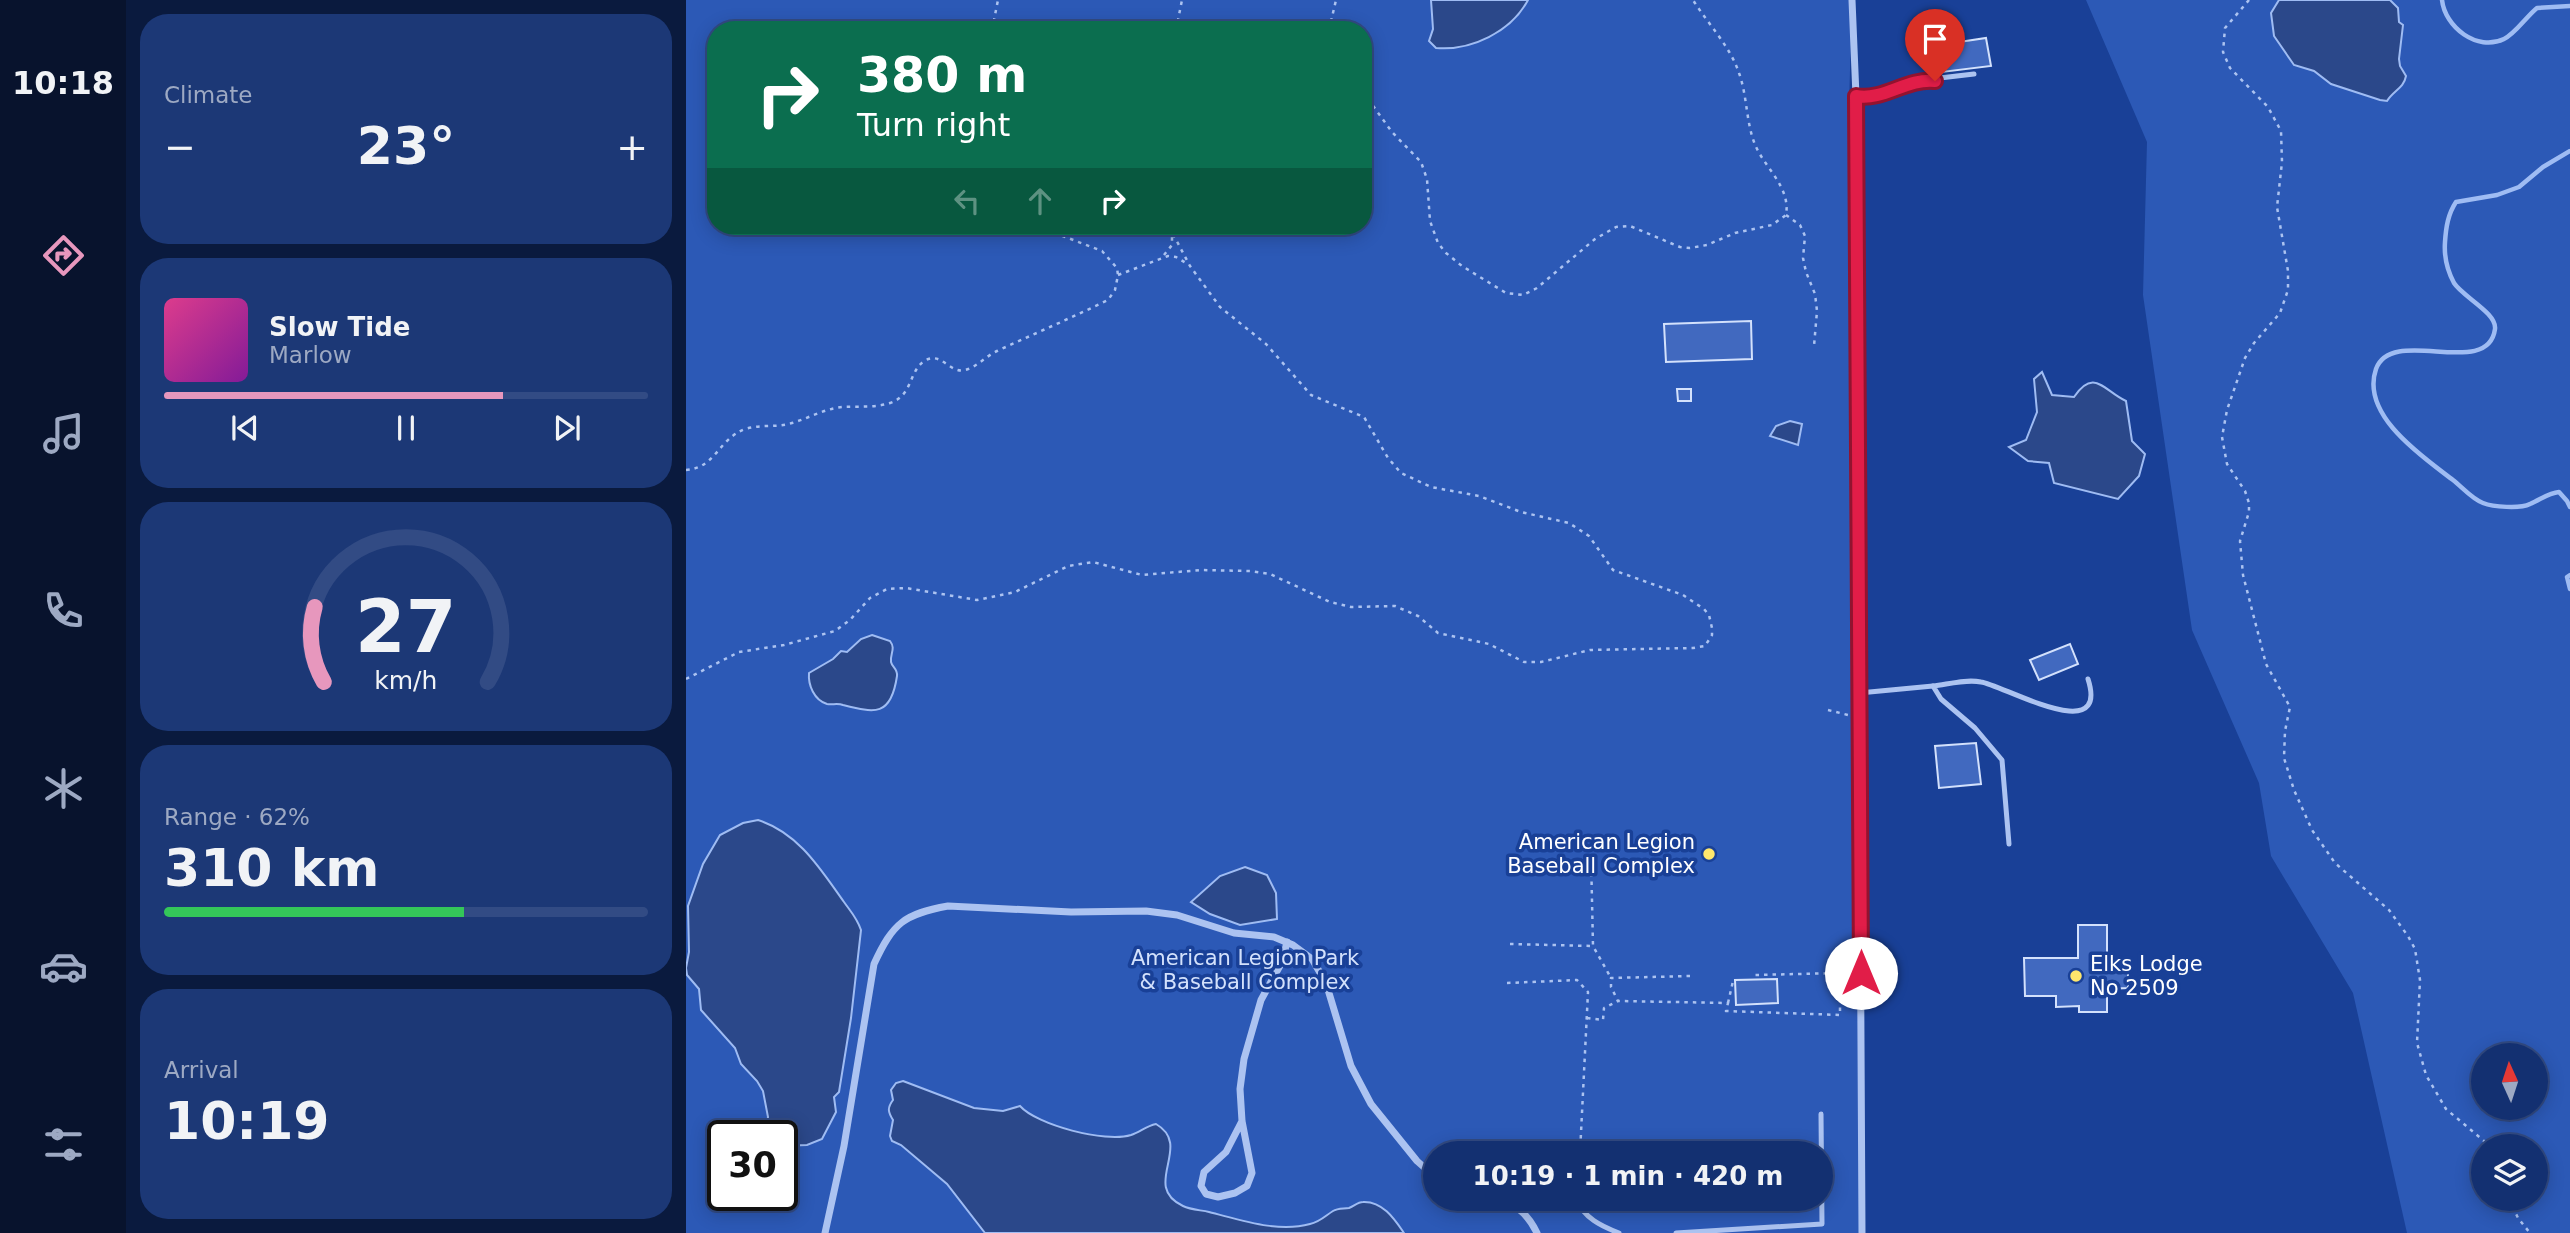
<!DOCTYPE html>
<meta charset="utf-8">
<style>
:root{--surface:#133071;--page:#1c3876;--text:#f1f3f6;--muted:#9da9c3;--line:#324b84;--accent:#e797bd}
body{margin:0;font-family:"DejaVu Sans",sans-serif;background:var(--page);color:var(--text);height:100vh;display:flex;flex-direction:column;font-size:26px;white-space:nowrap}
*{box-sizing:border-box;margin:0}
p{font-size:23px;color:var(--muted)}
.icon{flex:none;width:38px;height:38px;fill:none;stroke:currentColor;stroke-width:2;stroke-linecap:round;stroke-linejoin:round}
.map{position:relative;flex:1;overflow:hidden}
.panel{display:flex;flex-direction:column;gap:14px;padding:14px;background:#0a1a3e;width:560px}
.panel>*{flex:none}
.top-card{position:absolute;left:21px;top:21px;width:665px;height:214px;border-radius:28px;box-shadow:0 4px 18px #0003,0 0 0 2px var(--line);background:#0b6e4f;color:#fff;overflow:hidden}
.needle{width:46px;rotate:357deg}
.buttons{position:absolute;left:1785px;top:1043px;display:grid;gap:14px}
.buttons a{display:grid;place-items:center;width:77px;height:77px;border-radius:50%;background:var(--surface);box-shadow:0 4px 18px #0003,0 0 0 2px var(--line);font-size:35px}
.speed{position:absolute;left:21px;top:1120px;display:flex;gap:14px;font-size:35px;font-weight:700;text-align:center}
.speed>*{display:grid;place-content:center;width:91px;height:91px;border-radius:50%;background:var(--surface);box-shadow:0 4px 18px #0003,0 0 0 2px var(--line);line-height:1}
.speed .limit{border:4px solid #111;border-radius:10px;background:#fff;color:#111}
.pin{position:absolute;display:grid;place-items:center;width:60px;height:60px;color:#fff;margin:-72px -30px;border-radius:50% 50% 50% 0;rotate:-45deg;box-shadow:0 0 7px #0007}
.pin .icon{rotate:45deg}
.me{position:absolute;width:77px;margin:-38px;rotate:0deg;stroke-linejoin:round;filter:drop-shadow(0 0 5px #0008)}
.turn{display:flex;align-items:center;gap:24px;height:147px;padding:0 35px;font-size:32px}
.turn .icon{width:91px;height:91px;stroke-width:2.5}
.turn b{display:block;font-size:49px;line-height:60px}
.lanes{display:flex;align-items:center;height:66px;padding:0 35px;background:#0003;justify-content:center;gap:35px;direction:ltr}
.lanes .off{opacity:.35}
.big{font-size:52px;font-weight:700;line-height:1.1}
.panel .widget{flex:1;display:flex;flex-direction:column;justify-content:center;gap:10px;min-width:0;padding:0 24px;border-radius:28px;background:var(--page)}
.panel .dial{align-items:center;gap:0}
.dial svg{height:182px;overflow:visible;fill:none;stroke:var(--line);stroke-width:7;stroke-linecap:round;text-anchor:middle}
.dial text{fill:var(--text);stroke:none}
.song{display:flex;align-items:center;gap:21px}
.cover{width:84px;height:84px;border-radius:10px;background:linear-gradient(135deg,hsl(330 70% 55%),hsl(290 70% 35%))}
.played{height:7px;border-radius:4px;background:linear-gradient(90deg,var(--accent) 70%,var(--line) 70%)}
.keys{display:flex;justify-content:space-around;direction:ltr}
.heat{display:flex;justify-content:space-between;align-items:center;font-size:38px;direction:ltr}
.charge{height:10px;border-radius:5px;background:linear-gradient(90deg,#34c759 62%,var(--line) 0)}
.trip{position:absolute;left:737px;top:1141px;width:410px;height:70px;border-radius:35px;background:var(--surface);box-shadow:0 4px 18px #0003,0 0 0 2px var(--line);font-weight:700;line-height:70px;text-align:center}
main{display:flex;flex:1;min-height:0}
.tabs{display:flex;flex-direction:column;width:126px;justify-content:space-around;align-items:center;background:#08132d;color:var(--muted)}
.tabs .icon{width:49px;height:49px}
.tabs .active{color:var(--accent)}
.tabs b{font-size:32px;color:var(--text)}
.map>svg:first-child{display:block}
.green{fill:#2c59b6;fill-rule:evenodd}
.water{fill:#2b488a;stroke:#9fbcf3;stroke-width:2}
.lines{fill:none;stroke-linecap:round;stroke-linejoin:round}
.stream{stroke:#9fbcf3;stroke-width:4.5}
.building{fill:#4169bf;stroke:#d3e1fc;stroke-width:2}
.path{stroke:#acc3f1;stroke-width:2.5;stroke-dasharray:3.5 5;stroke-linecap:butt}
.lane{stroke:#acc3f1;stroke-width:5}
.street{stroke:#acc3f1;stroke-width:7}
.route-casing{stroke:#92132f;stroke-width:18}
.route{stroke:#e11d48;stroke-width:12}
.poi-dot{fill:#ffe76c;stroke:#194097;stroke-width:2.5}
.labels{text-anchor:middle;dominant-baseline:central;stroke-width:7;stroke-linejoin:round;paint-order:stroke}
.poi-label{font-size:21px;fill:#fff;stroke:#194097;text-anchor:end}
.park-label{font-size:21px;fill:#d3e1fc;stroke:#194097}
</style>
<main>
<nav class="tabs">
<b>10:18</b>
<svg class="icon active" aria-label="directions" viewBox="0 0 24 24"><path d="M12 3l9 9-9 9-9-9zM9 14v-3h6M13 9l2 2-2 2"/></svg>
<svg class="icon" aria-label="music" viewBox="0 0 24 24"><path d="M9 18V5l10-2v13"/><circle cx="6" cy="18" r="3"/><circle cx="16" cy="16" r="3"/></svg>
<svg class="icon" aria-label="phone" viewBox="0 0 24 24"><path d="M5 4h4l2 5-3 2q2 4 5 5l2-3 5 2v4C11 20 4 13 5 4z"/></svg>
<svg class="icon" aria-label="climate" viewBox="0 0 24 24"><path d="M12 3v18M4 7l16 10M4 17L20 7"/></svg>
<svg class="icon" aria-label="car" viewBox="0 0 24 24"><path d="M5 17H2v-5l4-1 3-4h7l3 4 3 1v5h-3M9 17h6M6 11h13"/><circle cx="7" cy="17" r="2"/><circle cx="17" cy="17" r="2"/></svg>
<svg class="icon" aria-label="filters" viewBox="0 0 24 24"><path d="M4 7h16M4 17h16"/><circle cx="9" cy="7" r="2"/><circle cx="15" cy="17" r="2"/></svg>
</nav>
<section class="panel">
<div class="widget"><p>Climate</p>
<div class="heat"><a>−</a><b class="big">23°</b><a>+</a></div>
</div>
<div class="widget">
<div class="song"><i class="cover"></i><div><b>Slow Tide</b><p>Marlow</p></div></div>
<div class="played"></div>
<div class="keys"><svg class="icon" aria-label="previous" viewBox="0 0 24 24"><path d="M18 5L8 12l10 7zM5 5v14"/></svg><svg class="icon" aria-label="pause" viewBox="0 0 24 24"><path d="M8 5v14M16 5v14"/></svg><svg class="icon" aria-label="next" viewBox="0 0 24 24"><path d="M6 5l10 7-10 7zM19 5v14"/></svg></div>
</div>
<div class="widget dial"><svg viewBox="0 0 100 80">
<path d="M14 69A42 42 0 1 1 86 69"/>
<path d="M14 69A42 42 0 0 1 10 36" stroke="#e797bd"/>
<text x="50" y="56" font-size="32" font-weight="700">27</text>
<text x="50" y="72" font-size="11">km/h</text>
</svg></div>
<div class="widget"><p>Range · 62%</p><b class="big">310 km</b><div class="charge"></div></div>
<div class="widget"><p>Arrival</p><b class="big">10:19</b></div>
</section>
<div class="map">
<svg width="1884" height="1233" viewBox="0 0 1884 1233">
<rect width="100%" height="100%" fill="#194097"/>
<g class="green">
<path d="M0 0H1166L1163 105 1171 361 1169 644 1170 766 1174 852 1176 1233H0ZM30 30H677V226H30ZM37 1136H96V1195H37ZM749 1153H1134V1199H749Z"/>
<path d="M1400 0H1884V1233H1721L1667 993 1585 856 1573 783 1506 630 1457 295 1461 142ZM1797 1055H1850V1108H1797ZM1797 1146H1850V1199H1797Z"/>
</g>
<g class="water">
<path d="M745 0H842C825 32 785 51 750 48L743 41 747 29Z"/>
<path d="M1593 0H1704L1712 8 1713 22 1717 25 1713 59 1714 66 1720 76C1718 88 1707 91 1701 101L1694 100 1645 84 1628 71 1608 65 1588 36 1585 13Z"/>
<path d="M1356 372 1366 395 1388 397C1408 367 1418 391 1440 401L1446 441 1459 454 1453 476 1432 499 1368 483 1363 463 1342 461 1323 447 1340 440 1351 412 1348 379Z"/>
<path d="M1104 421 1116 424 1112 445 1084 436 1090 426Z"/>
<path d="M186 635 204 641C210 649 204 653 205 662 206 667 212 669 211 676 205 717 189 713 157 705 152 703 146 705 141 704 128 700 122 685 123 673L147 659 155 651 161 652 175 639Z"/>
<path d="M72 820C113 833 135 870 158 902 165 912 171 918 175 930L165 1018 153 1092 148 1097 150 1112 136 1139 121 1145 96 1146V1136H75L74 1132 81 1123 82 1117 77 1091 71 1081 55 1064 49 1048 15 1010 13 989 1 975 0 968 3 952 2 906 17 864 34 835 57 823Z"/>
<path d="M559 867 581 875 590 893 591 919 554 925 524 914 505 902 534 876Z"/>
<path d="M217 1081 288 1108 317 1111 334 1106C351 1125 419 1143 445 1135 454 1132 460 1126 470 1124 508 1146 454 1186 497 1206 505 1210 515 1210 523 1212 555 1220 592 1233 624 1224 634 1222 639 1216 647 1211 652 1208 657 1209 663 1208 668 1206 672 1202 677 1202 697 1201 709 1220 718 1233H299L261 1184 215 1145 206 1141 204 1136 207 1120C202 1112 201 1108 207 1100L205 1090 210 1083Z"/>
</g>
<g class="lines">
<g class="stream">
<path d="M1756 0C1759 27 1791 52 1818 39 1829 34 1840 17 1851 8L1884 6"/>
<path d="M1884 151 1857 167 1833 187 1811 195 1770 202C1762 214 1760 227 1759 242 1758 256 1761 270 1768 283 1777 297 1811 313 1809 329 1802 380 1706 325 1690 369 1674 415 1737 457 1767 480 1776 487 1786 499 1797 503 1807 507 1834 509 1844 504 1854 500 1862 493 1873 492L1881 501 1884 507"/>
<path d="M1884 575 1881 577 1884 589"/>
</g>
</g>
<g class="building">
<path d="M1300 38 1305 66 1256 72 1253 45Z"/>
<path d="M1065 321 1066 359 980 362 978 324Z"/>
<path d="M991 389H1005V401H992Z"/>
<path d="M1384 644 1392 664 1353 680 1344 660Z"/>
<path d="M1290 743 1295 784 1253 788 1249 746Z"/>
<path d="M1392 925H1421V964L1442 963V988L1421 989V1012H1393V1006L1370 1007V996H1339L1338 958H1392Z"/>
<path d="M1091 979 1092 1003 1050 1005 1049 980Z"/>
</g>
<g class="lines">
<g class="path">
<path d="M1563 0 1539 28 1537 52 1544 68 1582 107 1595 131 1596 162 1591 207 1602 271V290L1594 313 1568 343 1559 358 1541 410 1536 437 1541 464 1559 491 1563 503V512L1554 541 1557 575 1580 664 1604 707 1599 731 1598 758 1608 790 1626 830 1649 863 1703 910 1722 936 1729 949 1734 980 1731 1043 1740 1075 1760 1109 1804 1146"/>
<path d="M306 30 312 0"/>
<path d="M490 30 496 0"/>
<path d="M643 30 650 0"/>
<path d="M677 92 706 132 735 162 741 179 744 221 752 243 760 253 776 266 820 293 837 295 851 288 909 239 930 227 944 226 994 247 1004 248 1021 245 1049 233 1086 225 1100 215C1105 186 1077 167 1068 142 1060 120 1061 95 1053 73 1044 46 1022 24 1007 0"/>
<path d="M1100 215 1114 225 1119 236 1117 258 1120 272 1129 294 1131 311 1128 346"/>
<path d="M478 255 486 245V237"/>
<path d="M432 275 482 256 490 257 500 263"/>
<path d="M0 470C30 468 32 439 59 429 74 424 90 428 106 423 123 418 138 409 156 407 172 406 189 408 204 403 228 395 222 370 240 360 256 352 264 374 279 370 291 367 300 356 311 351 348 334 385 318 422 300L429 290 432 275 431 268 416 251 369 233 339 231 320 226"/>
<path d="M0 679 53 652 98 645 149 631 164 620 184 598 201 589 220 588 291 600 329 592 382 566 407 562 456 575 515 570 564 571 584 574 644 602 665 607 709 606 732 616 752 633 803 644 838 662H855L904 650 1007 648 1019 646 1026 635V628L1023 615 1018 609 997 595 927 570 903 536 883 523 835 512 793 496 745 487 715 473 702 458 678 417 625 395 580 344 534 307 504 266 486 232"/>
<path d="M1142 710 1162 715"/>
<path d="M905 856 907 946 925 978"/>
<path d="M824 944 907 946"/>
<path d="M1004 976 925 978V987L932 1001 1042 1003 1040 1011 1154 1015V973L1069 975"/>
<path d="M821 983 891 980 902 992 894 1153"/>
<path d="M1042 1003 1047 981"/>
<path d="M901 1018 917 1020 918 1008 932 1001"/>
<path d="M1823 1199 1832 1218 1844 1233"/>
</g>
<g class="lane">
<path d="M1170 96 1189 97 1228 81 1288 74"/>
<path d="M1173 693 1247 686"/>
<path d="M1323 844 1316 760 1289 728 1255 699 1247 686C1263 684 1280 679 1295 682 1317 685 1424 748 1402 679"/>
<path d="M890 1199C898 1218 915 1226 933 1233"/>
<path d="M990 1233 1136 1224 1135 1114"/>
</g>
<g class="street">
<path d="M1166 0 1170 96 1176 1233"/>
<path d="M556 1121 540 1152 518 1172 515 1186 520 1194 532 1197 549 1193 561 1186 566 1173 556 1121 554 1089 558 1059 575 1000 596 962 601 942"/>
<path d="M804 1199C828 1202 841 1212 851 1233"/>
<path d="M139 1233 158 1146 188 964C207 923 218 914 262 906L385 912 460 911 491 915 548 933 588 937 607 945 626 959 640 983 665 1066 685 1104 731 1161 749 1177"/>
</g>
</g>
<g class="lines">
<defs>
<path id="route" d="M1175 973 1170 96C1198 101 1220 78 1249 81"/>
</defs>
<use href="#route" class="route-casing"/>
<use href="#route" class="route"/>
</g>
<g class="poi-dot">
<circle cx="1023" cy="854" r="7"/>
<circle cx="1390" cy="976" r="7"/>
</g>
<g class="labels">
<g class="poi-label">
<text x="1009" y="842">American Legion<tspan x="1009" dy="24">Baseball Complex</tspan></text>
<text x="1404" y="964" text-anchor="start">Elks Lodge<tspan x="1404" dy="24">No 2509</tspan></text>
</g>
<g class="park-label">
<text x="559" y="958">American Legion Park<tspan x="559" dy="24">&amp; Baseball Complex</tspan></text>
</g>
</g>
</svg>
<div class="buttons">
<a><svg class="needle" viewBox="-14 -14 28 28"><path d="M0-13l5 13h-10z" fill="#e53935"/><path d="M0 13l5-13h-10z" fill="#9da9c3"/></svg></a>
<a><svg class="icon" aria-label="layers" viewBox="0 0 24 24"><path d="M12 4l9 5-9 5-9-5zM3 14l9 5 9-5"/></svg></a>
</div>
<div class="speed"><div class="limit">30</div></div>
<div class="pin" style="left:1249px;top:81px;background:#d93025"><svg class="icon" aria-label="arrive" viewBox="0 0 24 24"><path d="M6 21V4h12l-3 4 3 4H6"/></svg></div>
<svg class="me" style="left:1175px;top:973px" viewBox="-20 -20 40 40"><circle r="19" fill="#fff"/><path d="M0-13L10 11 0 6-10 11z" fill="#e11d48"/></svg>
<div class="trip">10:19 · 1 min · 420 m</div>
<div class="top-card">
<div class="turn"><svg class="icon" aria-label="right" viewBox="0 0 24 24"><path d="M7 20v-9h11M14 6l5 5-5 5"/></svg><div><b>380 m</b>Turn right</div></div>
<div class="lanes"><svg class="icon off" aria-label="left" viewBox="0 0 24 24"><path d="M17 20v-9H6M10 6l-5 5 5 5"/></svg><svg class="icon off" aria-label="ahead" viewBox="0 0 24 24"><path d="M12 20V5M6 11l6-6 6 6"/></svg><svg class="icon" aria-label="right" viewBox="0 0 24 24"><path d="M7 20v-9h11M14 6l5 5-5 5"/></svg></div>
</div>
</div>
</main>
